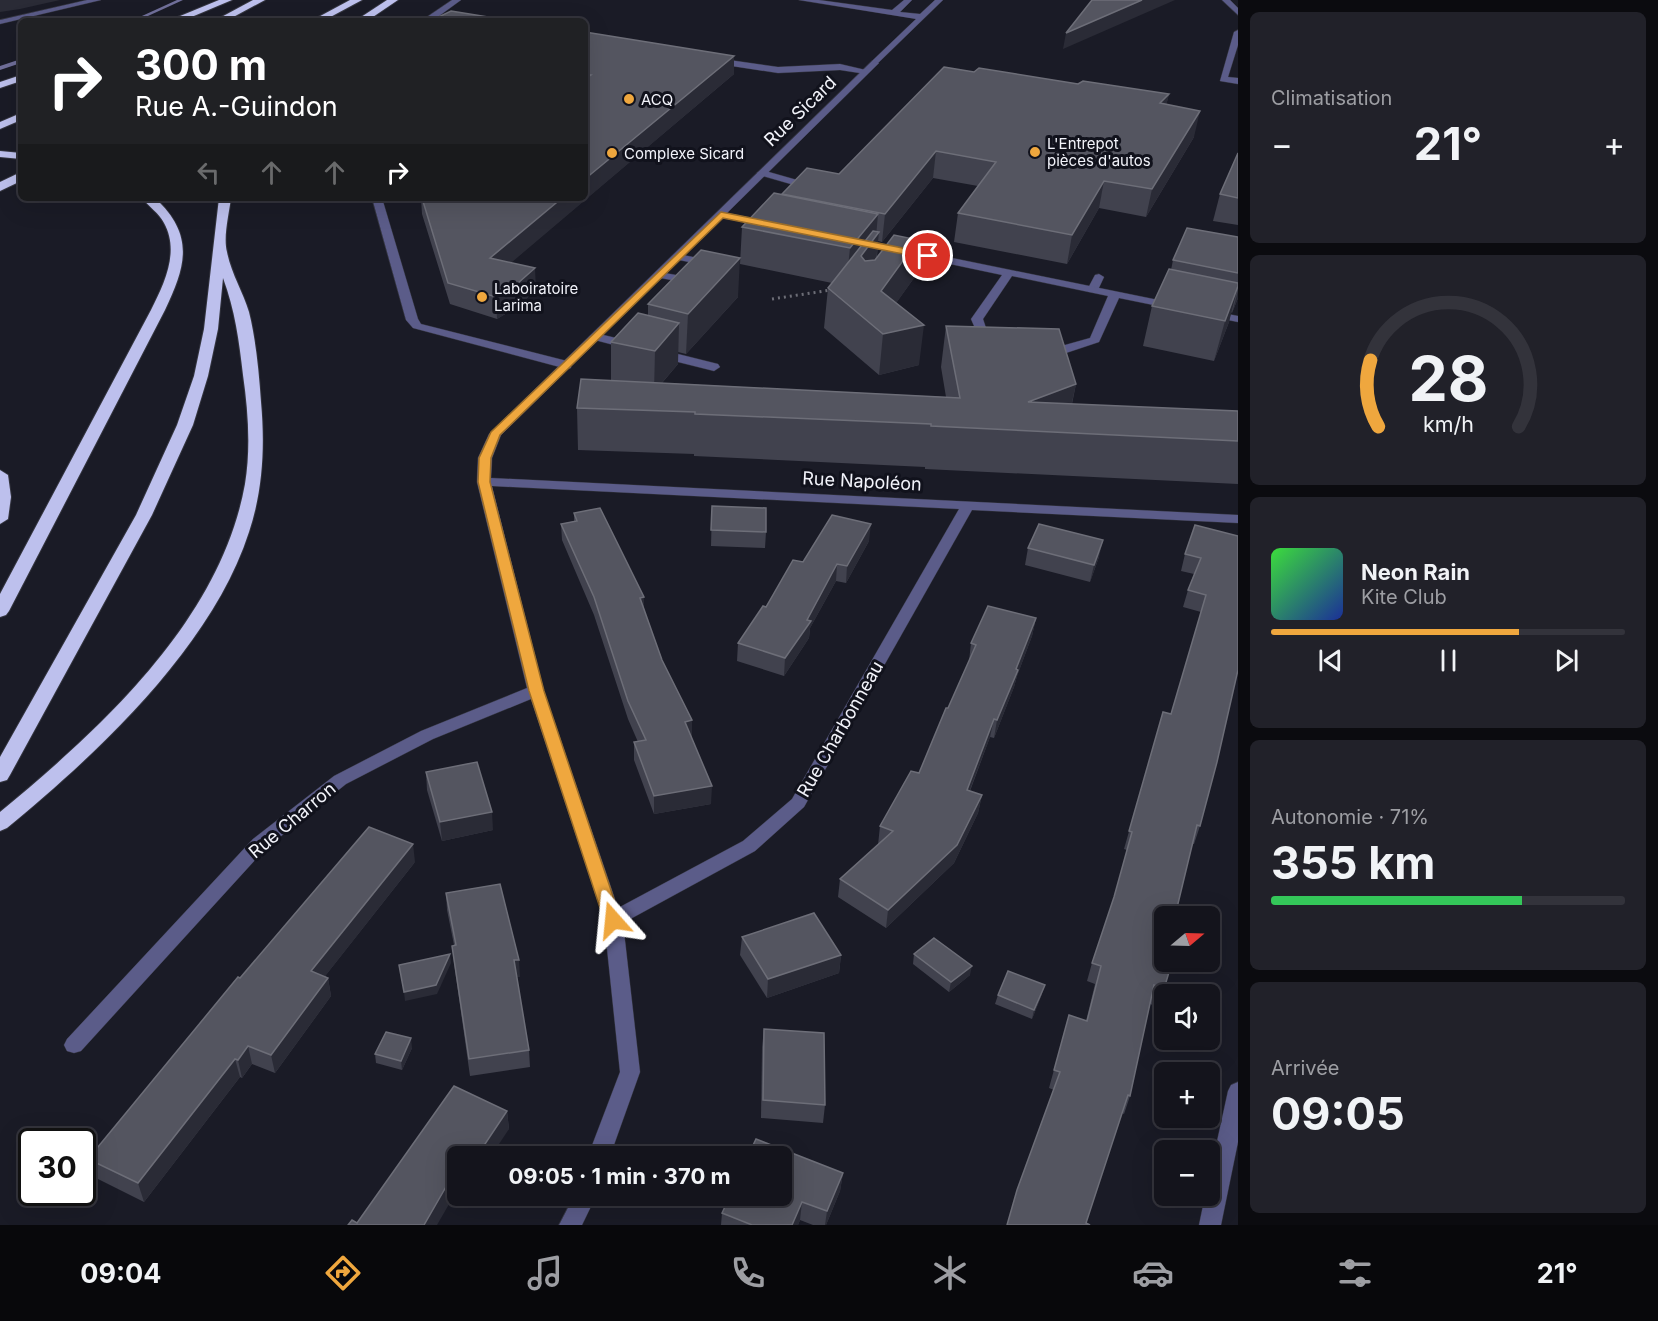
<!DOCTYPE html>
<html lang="fr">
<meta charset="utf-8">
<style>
:root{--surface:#14141c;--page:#212129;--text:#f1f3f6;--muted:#9d9ea3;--line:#33333b;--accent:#efa73e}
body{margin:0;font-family:Inter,sans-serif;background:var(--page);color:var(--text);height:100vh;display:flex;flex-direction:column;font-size:22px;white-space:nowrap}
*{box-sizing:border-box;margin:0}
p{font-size:20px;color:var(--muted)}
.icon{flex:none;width:33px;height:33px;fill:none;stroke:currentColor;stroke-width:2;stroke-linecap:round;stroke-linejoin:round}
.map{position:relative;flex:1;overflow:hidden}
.sheet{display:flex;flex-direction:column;gap:12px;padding:12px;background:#0b0b0f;width:420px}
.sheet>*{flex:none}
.guide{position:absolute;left:18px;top:18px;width:570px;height:183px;border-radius:9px;box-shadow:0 6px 24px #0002,0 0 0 2px var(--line);background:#202124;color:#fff;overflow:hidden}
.needle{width:39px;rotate:71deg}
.buttons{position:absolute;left:1154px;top:906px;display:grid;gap:12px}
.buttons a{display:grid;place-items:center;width:66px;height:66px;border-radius:9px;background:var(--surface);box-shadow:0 6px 24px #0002,0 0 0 2px var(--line);font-size:30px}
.speed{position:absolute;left:18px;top:1128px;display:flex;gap:12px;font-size:30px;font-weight:700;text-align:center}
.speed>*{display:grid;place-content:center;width:78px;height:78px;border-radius:50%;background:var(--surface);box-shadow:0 6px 24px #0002,0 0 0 2px var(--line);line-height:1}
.speed .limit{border:3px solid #111;border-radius:9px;background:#fff;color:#111}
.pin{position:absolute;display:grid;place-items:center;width:51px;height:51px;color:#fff;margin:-26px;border:3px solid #fff;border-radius:50%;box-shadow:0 2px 6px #0007}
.me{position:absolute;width:66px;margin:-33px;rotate:342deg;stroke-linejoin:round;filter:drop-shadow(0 0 4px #0008)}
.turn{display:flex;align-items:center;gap:21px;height:126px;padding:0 18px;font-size:27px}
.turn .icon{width:78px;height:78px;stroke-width:2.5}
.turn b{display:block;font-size:42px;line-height:51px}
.lanes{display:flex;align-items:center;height:57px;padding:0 18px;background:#0003;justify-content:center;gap:30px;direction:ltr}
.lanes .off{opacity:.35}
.big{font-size:45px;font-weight:700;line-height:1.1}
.sheet .widget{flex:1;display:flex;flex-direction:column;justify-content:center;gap:9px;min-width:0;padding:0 21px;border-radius:9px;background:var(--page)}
.sheet .dial{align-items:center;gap:0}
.dial svg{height:156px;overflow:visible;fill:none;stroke:var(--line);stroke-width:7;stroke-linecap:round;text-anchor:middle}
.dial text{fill:var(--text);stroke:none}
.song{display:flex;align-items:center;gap:18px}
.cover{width:72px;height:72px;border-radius:9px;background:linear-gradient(135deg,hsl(120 70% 55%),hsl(230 70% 35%))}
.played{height:6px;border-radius:3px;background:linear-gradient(90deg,var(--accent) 70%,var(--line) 70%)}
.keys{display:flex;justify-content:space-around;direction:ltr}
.heat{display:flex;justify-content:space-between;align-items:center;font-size:33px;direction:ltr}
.charge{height:9px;border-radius:4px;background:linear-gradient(90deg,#34c759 71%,var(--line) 0)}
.trip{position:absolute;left:447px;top:1146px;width:345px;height:60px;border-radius:9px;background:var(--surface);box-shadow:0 6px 24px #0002,0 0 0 2px var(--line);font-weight:700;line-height:60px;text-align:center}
.menu{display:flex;height:96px;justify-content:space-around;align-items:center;background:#08080b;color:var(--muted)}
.menu .icon{width:42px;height:42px}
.menu .current{color:var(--accent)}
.menu b{font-size:27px;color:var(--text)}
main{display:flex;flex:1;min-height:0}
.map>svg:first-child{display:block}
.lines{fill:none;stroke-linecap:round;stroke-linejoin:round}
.stream{fill:#706f9a;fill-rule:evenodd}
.lane-casing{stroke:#34353f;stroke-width:1}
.street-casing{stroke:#34353f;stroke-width:1}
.highway-casing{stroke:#34353f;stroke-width:2}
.path{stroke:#6c6d76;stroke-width:3;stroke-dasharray:2 4;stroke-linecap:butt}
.lane{fill:#5b5c89;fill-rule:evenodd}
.street{fill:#5b5c89;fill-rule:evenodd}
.highway{fill:#bdc0ed;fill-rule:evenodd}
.wall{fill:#41424e}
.shaded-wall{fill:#2a2b36}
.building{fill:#545560;stroke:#6d6e78;stroke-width:1.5}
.route{fill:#efa73e;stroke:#9b6d28;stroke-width:1.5}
.poi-dot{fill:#efa73e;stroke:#11121c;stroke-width:2}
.labels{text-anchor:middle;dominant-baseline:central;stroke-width:6;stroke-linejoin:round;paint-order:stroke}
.far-poi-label{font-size:15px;fill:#f2f3fa;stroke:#11121c;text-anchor:start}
.street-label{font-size:18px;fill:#f2f3fa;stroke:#11121c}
</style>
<main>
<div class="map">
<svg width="1238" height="1225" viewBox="0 0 1238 1225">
<rect width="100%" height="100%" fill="#1a1b26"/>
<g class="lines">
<g class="stream">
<path d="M177 0H183L137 21H131Z"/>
<path d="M21 59V63L0 70V66Z"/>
</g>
<defs>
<g id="lane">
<path d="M87 0H101L0 24V20Z"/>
<path d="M452 0H461L439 16 460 21H421Z"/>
<path d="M799 0H819L892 10 904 0H912L900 12 920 14 935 0H943L875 66 872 65V61L916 19Z"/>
<path d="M1222 0H1230L1238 8V15Z"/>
<path d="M1238 30V45L1228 77 1238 78V84L1220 81 1234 32Z"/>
<path d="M715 58 778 67 840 64 870 71 866 74 840 70 778 73 712 63V59Z"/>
<path d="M762 170 797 180 799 182 794 185 759 175 757 173Z"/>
<path d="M372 198H382L418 319 421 324 571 362V368L567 369 413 328 406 320Z"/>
<path d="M678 254 713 261 714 263 709 266 674 259 673 257Z"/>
<path d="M659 272 693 278 699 281 693 284 655 277V273Z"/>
<path d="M1099 274 1104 277 1097 292H1089L1087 290 1095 275Z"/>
<path d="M595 333 633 342 635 345 629 349 591 339 589 337Z"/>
<path d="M658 349 718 364 720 367 714 371 654 356V350Z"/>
</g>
<g id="street">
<path d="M872 61 879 63 727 213 772 222V226L722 218 501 435 492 458 491 478 1238 515V523L972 510 804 807 755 851 623 923 640 1072 610 1156H588L620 1072 604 920 531 699 433 739 346 784 265 849 81 1051 74 1053 67 1051 64 1045 67 1039 253 839 334 776 421 731 527 688 477 482 478 458 489 434ZM492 486 959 509 792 799 743 841 618 908 544 691Z"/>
<path d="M859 239 1173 303 1179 306 1173 309 1119 298 1099 342 1066 353 1041 348 1039 345 1045 341 1065 345 1090 338 1108 296 1012 276 983 319 987 331 1001 336 995 340 978 335 971 319 1002 275 855 244V240Z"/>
<path d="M1212 311 1238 316V322L1208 316 1206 314Z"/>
<path d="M1238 1082V1142L1221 1225H1199L1205 1196H1209V1178L1228 1091 1231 1085Z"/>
<path d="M574 1196H596L582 1225H559Z"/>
</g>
<g id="highway">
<path d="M219 0H232L182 21H168Z"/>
<path d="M253 0H265L226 21H214Z"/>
<path d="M350 0H362L323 21H311Z"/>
<path d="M387 0H398L367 21H355Z"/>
<path d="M21 75V81L0 88V82Z"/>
<path d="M21 113V120L0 129V122Z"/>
<path d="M0 151 21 153V159L0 157Z"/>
<path d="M21 172V181L0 191V182Z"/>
<path d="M142 198H155C195 235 186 266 165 310L9 611 6 615 0 617V594L151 310C164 284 180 252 164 223 159 213 149 207 142 198Z"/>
<path d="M219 198H231C229 214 223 237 227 252 231 273 243 292 249 312 256 340 259 373 261 402 265 446 263 490 249 532 212 647 98 753 7 828L0 831V812C102 728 221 619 245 484 251 448 248 410 243 375 239 341 235 310 223 278L218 329 208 376 193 425 152 515 10 775 7 780 0 782V757L136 515 177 425 194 376 204 329Z"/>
<path d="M0 470 8 475 11 497 8 519 0 524Z"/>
</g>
</defs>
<use href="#lane" class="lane-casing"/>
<use href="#street" class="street-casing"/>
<use href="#highway" class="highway-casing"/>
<path class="path" d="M772 299 831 290"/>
<use href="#lane" class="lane"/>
<use href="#street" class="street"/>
<use href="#highway" class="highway"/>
</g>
<g class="wall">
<path d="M585 32 734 74 511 262 536 290 518 306 497 319 450 304 422 214 421 198H585Z"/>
<path d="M974 72 1169 94 1166 105 1194 137 1146 217 1099 208 1067 264 954 242 958 213 978 186 933 178 882 242 878 241 877 258 918 240 914 278 896 303 919 365 879 375 824 328 828 288 832 283 740 264 742 227 782 195V194L839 174Z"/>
<path d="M1238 153V225L1213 221 1220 194Z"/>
<path d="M1238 237V298L1232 313 1231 312 1229 322 1214 361 1143 346 1152 306 1171 270 1173 260Z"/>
<path d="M738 297 686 354 678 352V364L662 383 946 397 941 367 946 326 1076 384 1072 404 1238 411V484L925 469V467L694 456V454L578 450 577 408 611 381V342L648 316V304Z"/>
<path d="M712 506 766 532 765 548 711 546Z"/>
<path d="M574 513 644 597V610L662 660 692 738 711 804 654 814 634 760V742H638L628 719 594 615 562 540 561 524 574 521Z"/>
<path d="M1238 536 1200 826 1194 844H1193L1164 916V989L1158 1007 1150 1004 1130 1096 1124 1114 1122 1113 1007 1225 1054 1090 1049 1088 1069 1015 1086 1021 1095 984 1087 981 1092 963 1114 899 1127 850 1124 849 1163 712 1171 714 1201 612 1183 607 1188 590 1194 574 1181 571 1185 554Z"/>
<path d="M869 541 846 583 836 581 810 628 809 638 784 676 737 661 738 643 803 562Z"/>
<path d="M1028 548 1099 557 1090 582 1025 565Z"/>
<path d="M1036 618 1032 636 1017 676 1014 687 994 738 990 737 970 791 982 795 978 813 954 863 886 928 838 897 840 879 878 845 880 826 919 773 969 661 971 643Z"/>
<path d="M426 772 493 830 442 841 427 790Z"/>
<path d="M415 862 325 976 328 978 331 996 275 1073 252 1064 242 1078 240 1077 144 1202 94 1177 88 1159 240 978Z"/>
<path d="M446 893 520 977H517L529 1050 530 1067 470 1076 454 963 452 946 454 945 447 910Z"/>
<path d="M742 937 841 955 839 973 767 998 740 955Z"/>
<path d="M914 954 970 975 949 992 913 964Z"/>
<path d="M1042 994 1032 1019 995 1004 998 995Z"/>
<path d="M764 1029 825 1105 823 1123 761 1118 762 1047Z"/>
<path d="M412 1048 402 1070 376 1063 375 1054Z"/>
<path d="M507 1111 509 1129 458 1156V1192H456L357 1223Z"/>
<path d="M843 1173 840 1191 826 1225H813L800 1220 798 1225H721L722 1213Z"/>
</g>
<g class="shaded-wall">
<path d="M0 0H60L20 9 0 12Z"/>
<path d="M1142 0H1175L1063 49 1066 33Z"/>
<path d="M734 56V74L492 279 490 258 562 198H585V179Z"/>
<path d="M1169 94 1163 120 1160 103Z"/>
<path d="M1200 111 1194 137 1146 217 1152 189Z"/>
<path d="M936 151 933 178 882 242 885 214Z"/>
<path d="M1104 181 1099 208 1067 264 1072 235Z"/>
<path d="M878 214 876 237 879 232 875 271 846 286 850 248Z"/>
<path d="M918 240 914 278 877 330 881 291Z"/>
<path d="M740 258 738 297 686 354 688 314Z"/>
<path d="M535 268 536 290 518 306 497 319 496 297Z"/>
<path d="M1238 286 1229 322 1214 361 1225 321Z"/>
<path d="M1238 291V298L1232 313Z"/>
<path d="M679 323 678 364 654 392 655 351Z"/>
<path d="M924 325 919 365 879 375 883 334Z"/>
<path d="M1076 384 1067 425 1028 402Z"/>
<path d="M871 524 869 541 846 583 847 566Z"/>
<path d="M1103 540 1099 557 1090 582 1094 565Z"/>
<path d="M837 564 836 581 810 628 809 638 784 676 785 658Z"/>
<path d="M644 597V615L640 598Z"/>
<path d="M1036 618 1032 636 1017 676 1014 687 994 738 997 720 1016 669Z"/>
<path d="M994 719 990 737 963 808 967 790Z"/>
<path d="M692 720V738L685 722Z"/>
<path d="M712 786 711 804 654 814V796Z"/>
<path d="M982 795 978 813 954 863 886 928 888 910Z"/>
<path d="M492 812 493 830 442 841 440 822Z"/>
<path d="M413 844 415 862 315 989 311 971Z"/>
<path d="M450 954 451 963 437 994 405 1001 404 992Z"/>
<path d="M841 955 839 973 767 998 768 979Z"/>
<path d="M514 960H519L520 977H515Z"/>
<path d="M972 966 970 975 949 992 951 982Z"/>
<path d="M328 978 331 996 275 1073 271 1055Z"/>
<path d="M1045 985 1042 994 1032 1019 1034 1010Z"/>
<path d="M411 1038 412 1048 402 1070 401 1061Z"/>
<path d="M248 1046 252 1064 242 1078 238 1060Z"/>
<path d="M235 1059 240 1077 144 1202 138 1183Z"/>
<path d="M507 1111 509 1129 491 1156H477Z"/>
<path d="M454 1173 456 1192 437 1225H424Z"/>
<path d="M843 1173 840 1191 826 1225H825L827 1211Z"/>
<path d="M802 1202 800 1220 798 1225H792Z"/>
</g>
<g class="building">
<path d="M1092 0H1142L1066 33Z"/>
<path d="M451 11 513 21H430Z"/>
<path d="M585 32 734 56 585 179V79L591 75 585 74Z"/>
<path d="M944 67 974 72 979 68 1078 84 1083 81 1169 94 1160 103 1200 111 1152 189 1104 181 1072 235 958 213 996 162 936 151 885 214 782 194 807 168 839 174Z"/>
<path d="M1238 153V198L1220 194Z"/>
<path d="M774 193 878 214 850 248 742 227Z"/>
<path d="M422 198H562L490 258 535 268 517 284 496 297 448 283Z"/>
<path d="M1187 228 1238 237V273L1173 260Z"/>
<path d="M873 231 879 232 861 256 865 261 875 260 894 235 918 240 881 291 924 325 883 334 828 288Z"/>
<path d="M701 250 740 258 688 314 648 304Z"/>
<path d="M1169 269 1238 283V286L1225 321 1152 306Z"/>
<path d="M638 313 679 323 655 351 611 342Z"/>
<path d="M946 326 1059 329 1076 384 1028 402 1238 411V441L931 426V424L695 414V412L577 408 581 379 960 398Z"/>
<path d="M712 506 766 508V532L711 530Z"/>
<path d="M600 508 644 597 640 598 662 660 692 720 685 722 712 786 654 796 634 742 646 740 628 701 594 597 561 524 577 521 574 513Z"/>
<path d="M832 515 871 524 847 566 837 564 807 620 811 621 785 658 738 643 763 606 766 607 793 560 803 562Z"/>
<path d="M1039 524 1103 540 1094 565 1028 548Z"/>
<path d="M1195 525 1238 536V670L1217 762 1200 826 1197 825 1175 916H1164V962H1172L1164 989 1154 985 1130 1096 1128 1095 1086 1223 1090 1225H1007L1017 1190 1060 1072 1054 1070 1069 1015 1087 1021 1101 966 1092 963 1114 897 1132 832 1129 831 1163 712 1171 714 1206 595 1188 590 1201 558 1185 554Z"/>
<path d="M988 606 1036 618 1016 669 1018 670 997 720 994 719 967 790 982 795 957 845 888 910 840 879 893 831 880 826 911 771 919 773 946 708H948L976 645 971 643Z"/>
<path d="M477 762 492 812 440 822 426 772Z"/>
<path d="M369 827 413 844 311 971 328 978 271 1055 248 1046 238 1060 235 1059 138 1183 88 1159 238 977 240 978Z"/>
<path d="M500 884 519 960H514L529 1050 469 1059 452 946 456 945 446 893Z"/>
<path d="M814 913 841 955 768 979 742 937Z"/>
<path d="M934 938 972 966 951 982 914 954Z"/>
<path d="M450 954 436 985 404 992 399 965Z"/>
<path d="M1008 971 1045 985 1034 1010 998 995Z"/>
<path d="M764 1029 824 1033 825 1105 763 1100Z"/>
<path d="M386 1032 411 1038 401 1061 375 1054Z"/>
<path d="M454 1086 507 1111 477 1156H458V1175L454 1173 424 1225H348L352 1220 357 1223Z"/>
<path d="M756 1139 843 1173 827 1211 802 1202 792 1225H752L722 1213 730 1196H782V1156H748Z"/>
</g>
<path class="route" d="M721 212 928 253 933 256 928 259 723 218 500 435 491 458 490 482 544 691 621 920 619 925 613 927 607 925 604 920 529 691 478 482 479 458 491 432Z"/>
<g class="poi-dot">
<circle cx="629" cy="99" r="6"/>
<circle cx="1035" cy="152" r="6"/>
<circle cx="612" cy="153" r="6"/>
<circle cx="482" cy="297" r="6"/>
</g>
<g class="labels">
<g class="far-poi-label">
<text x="641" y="99">ACQ</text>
<text x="1047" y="143">L'Entrepot<tspan x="1047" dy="17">pièces d'autos</tspan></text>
<text x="624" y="153">Complexe Sicard</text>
<text x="494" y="288">Laboiratoire<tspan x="494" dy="17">Larima</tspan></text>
</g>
<g class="street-label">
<text transform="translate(800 111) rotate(-44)">Rue Sicard</text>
<text transform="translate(862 481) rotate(3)">Rue Napoléon</text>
<text transform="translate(840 729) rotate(-60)">Rue Charbonneau</text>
<text transform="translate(292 820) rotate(-40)">Rue Charron</text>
</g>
</g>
</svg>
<div class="buttons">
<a><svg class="needle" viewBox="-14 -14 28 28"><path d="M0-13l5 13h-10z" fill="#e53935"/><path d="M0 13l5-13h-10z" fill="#9d9ea3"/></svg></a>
<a><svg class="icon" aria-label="sound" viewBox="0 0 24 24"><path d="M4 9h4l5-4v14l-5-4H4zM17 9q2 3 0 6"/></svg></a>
<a>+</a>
<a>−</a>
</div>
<div class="speed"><div class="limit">30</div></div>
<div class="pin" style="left:928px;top:256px;background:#d93025"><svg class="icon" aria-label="arrive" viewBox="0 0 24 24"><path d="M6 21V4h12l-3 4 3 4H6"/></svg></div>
<svg class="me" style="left:613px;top:920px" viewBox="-20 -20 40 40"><path d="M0-17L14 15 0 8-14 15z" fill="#efa73e" stroke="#fff" stroke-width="4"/></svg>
<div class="trip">09:05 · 1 min · 370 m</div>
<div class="guide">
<div class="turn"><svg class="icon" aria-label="right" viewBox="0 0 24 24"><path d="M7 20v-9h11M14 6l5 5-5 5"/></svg><div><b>300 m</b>Rue A.-Guindon</div></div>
<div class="lanes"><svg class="icon off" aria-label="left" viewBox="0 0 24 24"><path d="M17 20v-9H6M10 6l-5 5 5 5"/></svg><svg class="icon off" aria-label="ahead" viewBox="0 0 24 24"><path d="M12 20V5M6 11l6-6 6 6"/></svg><svg class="icon off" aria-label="ahead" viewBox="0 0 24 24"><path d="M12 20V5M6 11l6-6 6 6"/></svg><svg class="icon" aria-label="right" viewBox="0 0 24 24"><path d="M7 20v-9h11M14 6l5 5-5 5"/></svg></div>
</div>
</div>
<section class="sheet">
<div class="widget"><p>Climatisation</p>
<div class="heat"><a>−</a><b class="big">21°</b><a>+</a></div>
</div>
<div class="widget dial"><svg viewBox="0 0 100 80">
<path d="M14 69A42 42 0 1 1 86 69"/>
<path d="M14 69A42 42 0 0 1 10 35" stroke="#efa73e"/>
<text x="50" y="56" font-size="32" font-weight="700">28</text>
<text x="50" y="72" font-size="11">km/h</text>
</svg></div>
<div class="widget">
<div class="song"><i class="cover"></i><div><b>Neon Rain</b><p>Kite Club</p></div></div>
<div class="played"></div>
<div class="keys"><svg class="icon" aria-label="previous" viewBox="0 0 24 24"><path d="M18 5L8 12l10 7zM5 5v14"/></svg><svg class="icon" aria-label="pause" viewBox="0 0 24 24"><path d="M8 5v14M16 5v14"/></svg><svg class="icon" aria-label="next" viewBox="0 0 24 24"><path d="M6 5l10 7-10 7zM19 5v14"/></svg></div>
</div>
<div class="widget"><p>Autonomie · 71%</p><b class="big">355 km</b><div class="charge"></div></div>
<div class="widget"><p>Arrivée</p><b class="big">09:05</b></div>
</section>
</main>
<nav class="menu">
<b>09:04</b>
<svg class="icon current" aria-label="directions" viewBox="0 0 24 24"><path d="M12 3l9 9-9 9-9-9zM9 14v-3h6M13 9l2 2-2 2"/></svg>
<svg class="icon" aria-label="music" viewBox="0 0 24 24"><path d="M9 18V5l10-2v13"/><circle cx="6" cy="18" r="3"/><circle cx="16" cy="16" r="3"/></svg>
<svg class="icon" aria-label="phone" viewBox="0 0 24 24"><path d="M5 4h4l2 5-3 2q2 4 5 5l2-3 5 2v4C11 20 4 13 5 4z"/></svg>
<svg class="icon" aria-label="climate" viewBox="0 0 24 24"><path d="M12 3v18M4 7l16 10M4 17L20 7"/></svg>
<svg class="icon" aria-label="car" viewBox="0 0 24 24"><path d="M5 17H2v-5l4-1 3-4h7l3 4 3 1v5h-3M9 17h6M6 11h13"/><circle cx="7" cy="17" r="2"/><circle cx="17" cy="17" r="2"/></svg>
<svg class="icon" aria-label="filters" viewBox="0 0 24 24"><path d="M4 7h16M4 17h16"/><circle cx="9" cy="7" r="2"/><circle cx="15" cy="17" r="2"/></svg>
<b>21°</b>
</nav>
